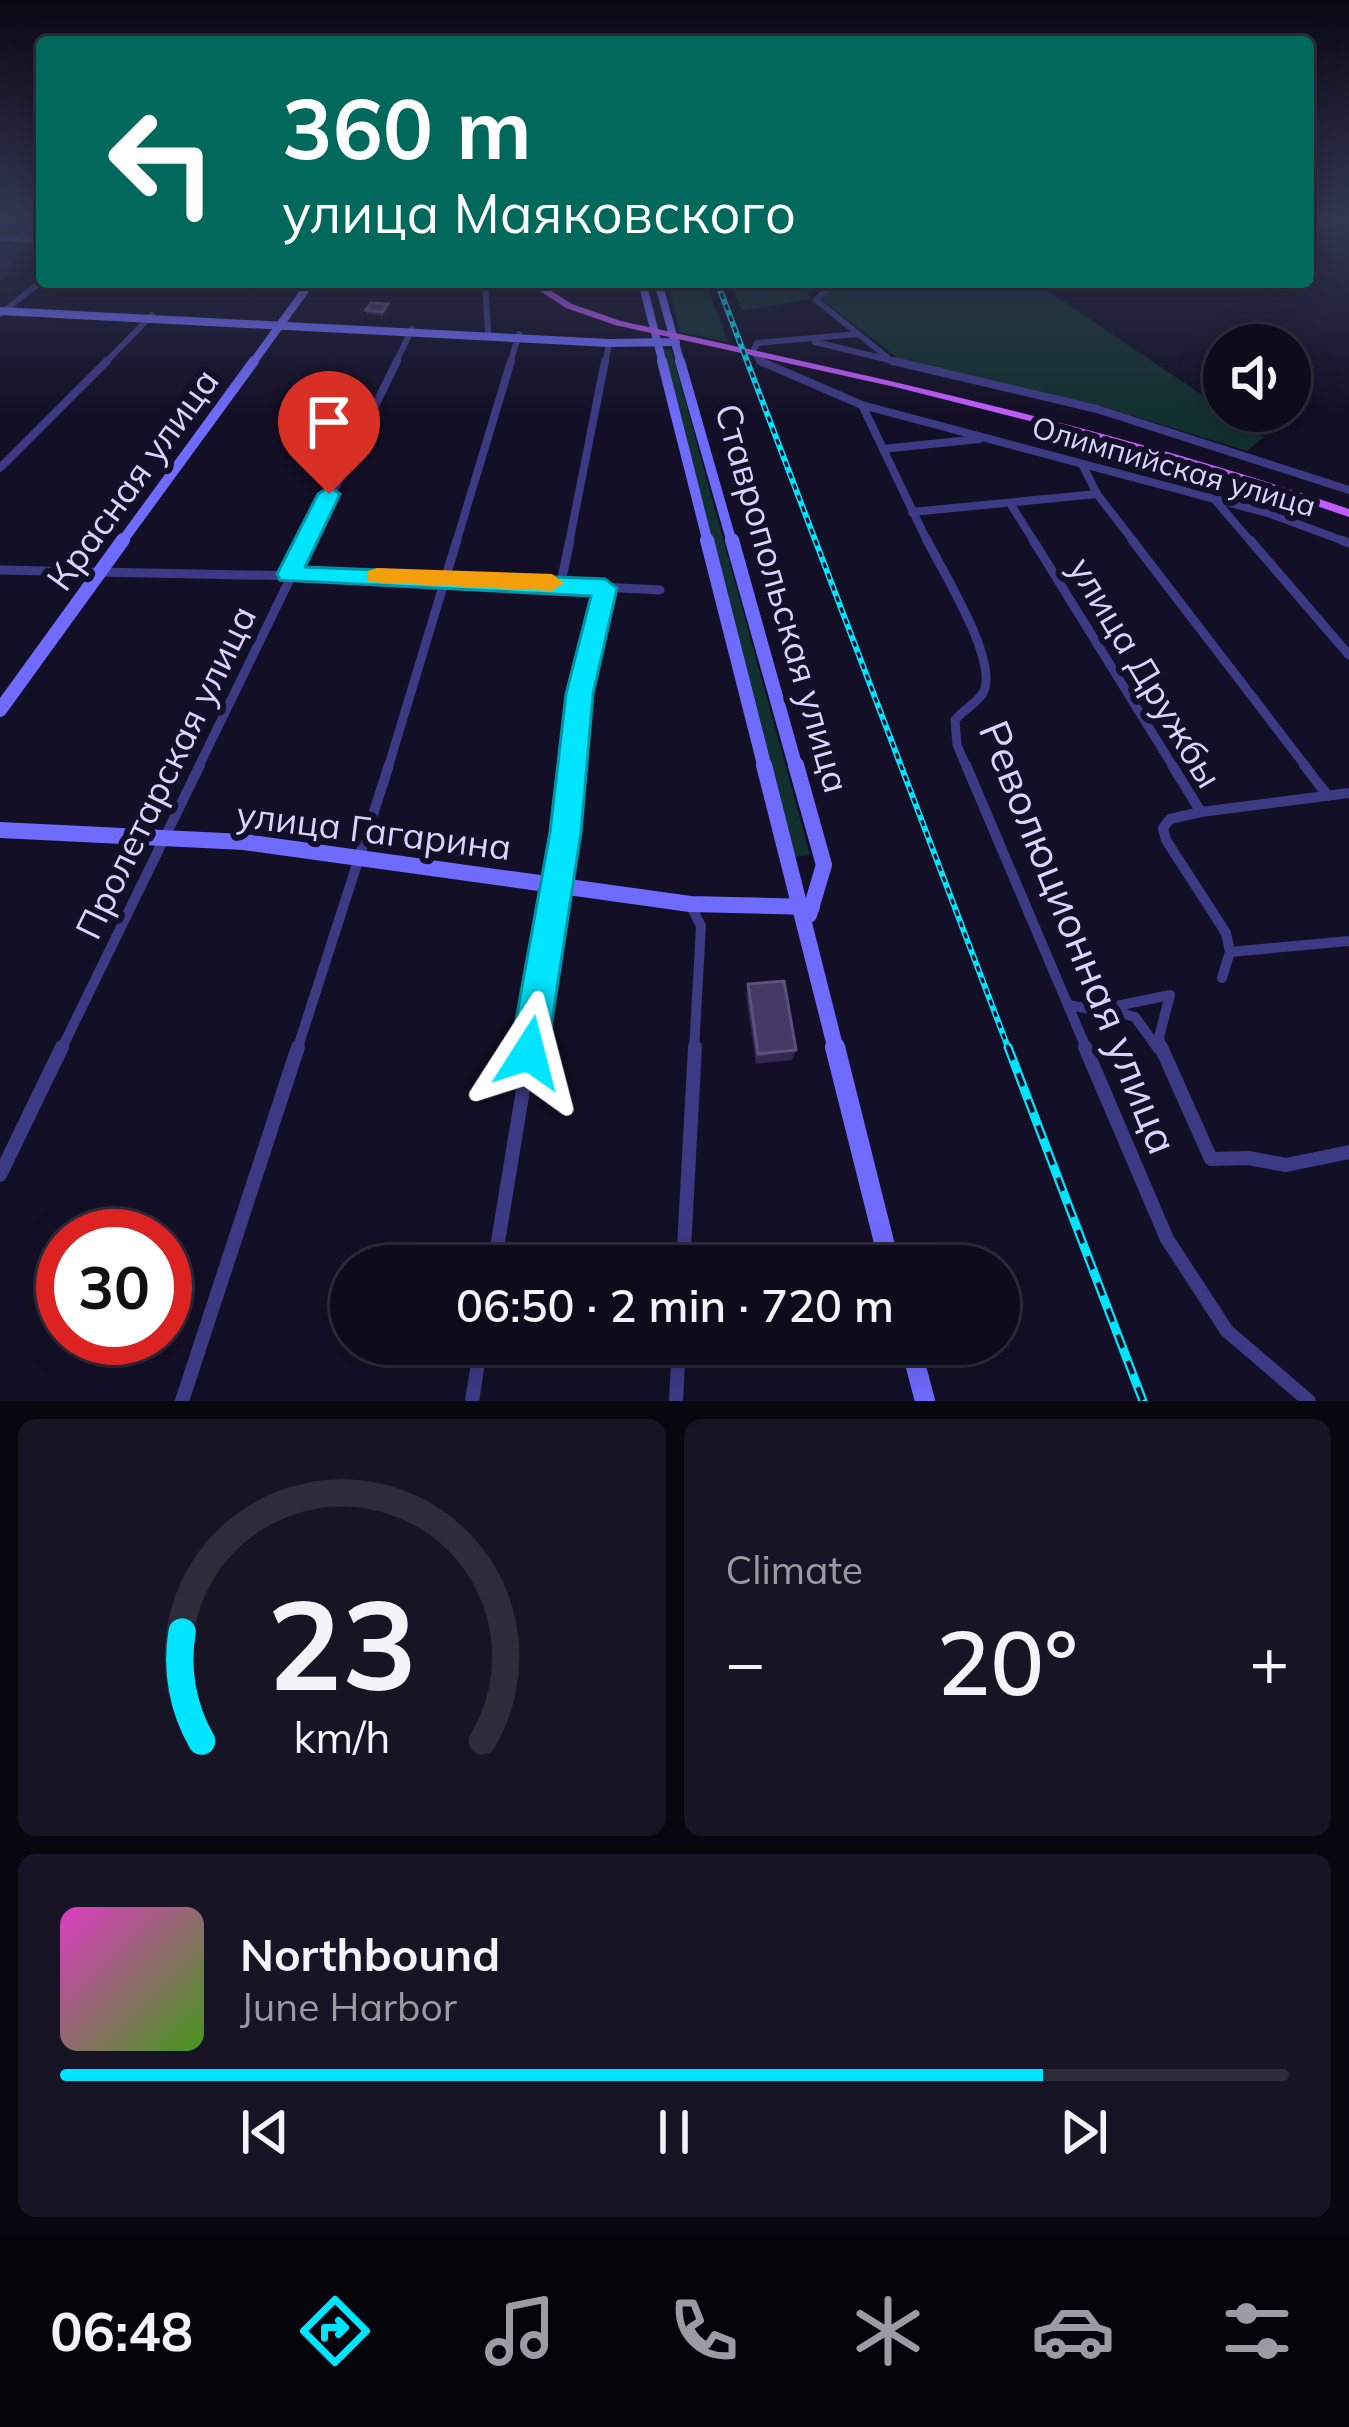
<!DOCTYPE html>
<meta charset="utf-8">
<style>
:root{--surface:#0e0b1c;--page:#171425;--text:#f1f3f6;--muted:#9b9ba3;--line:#2e2b3b;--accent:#00e5ff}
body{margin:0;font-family:Mulish,sans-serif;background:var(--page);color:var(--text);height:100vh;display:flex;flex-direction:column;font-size:45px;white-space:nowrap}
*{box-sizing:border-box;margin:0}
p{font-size:39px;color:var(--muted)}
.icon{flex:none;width:66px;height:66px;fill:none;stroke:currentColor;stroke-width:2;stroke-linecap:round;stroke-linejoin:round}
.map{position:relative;height:1401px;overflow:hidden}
.sheet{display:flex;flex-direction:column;gap:18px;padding:18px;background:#08060f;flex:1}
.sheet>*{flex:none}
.banner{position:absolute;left:36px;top:36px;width:1278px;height:252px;border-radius:12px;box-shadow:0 6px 30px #0003,0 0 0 3px var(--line);background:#00695c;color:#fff;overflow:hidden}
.fabs{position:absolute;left:1203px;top:324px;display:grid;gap:24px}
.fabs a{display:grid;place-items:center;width:108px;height:108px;border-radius:50%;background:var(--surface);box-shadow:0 6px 30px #0003,0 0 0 3px var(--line);font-size:60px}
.speed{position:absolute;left:36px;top:1209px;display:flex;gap:24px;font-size:60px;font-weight:700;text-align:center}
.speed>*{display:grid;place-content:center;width:156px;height:156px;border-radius:50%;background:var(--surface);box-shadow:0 6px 30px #0003,0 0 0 3px var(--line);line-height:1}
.speed .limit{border:18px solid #d22;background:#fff;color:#111}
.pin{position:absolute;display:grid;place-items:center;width:102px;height:102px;color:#fff;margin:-123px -51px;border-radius:50% 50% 50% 0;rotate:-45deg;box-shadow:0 0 12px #0007}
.pin .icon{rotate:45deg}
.me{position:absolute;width:132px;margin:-66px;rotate:9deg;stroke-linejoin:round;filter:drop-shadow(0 0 9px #0008)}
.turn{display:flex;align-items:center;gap:42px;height:252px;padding:0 48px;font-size:54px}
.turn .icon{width:156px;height:156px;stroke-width:2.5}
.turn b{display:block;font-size:84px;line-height:102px}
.big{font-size:90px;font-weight:600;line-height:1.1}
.sheet .widget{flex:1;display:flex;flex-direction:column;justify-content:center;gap:18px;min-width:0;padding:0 42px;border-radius:18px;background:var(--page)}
.sheet .dial{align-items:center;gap:0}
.dial svg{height:312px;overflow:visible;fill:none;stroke:var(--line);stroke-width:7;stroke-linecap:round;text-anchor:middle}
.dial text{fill:var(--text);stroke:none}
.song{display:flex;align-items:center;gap:36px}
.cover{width:144px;height:144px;border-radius:18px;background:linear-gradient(135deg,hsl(310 70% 55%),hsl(100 70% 35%))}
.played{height:12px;border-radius:6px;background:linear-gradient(90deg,var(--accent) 80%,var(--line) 80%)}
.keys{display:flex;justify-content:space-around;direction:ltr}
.heat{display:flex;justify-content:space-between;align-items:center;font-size:66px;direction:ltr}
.sheet .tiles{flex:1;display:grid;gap:18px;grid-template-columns:1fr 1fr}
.widget:last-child{grid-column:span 2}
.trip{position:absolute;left:330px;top:1245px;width:690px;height:120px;border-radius:60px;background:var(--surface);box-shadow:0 6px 30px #0003,0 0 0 3px var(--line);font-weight:600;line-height:120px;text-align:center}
.tab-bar{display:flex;height:192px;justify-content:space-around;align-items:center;background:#06040b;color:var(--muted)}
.tab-bar .icon{width:84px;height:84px}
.tab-bar .active{color:var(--accent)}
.tab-bar b{font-size:54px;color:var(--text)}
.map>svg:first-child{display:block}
.green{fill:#12302f}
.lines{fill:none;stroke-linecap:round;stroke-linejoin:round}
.street-far4{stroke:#3d3a85;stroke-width:6}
.street-far3{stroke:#3d3a85;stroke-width:8}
.street-far2{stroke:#3d3a85;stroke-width:9}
.street-far1{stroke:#3d3a85;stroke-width:10}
.street{stroke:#3d3a85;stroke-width:14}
.secondary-far4{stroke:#6f6bff;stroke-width:8}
.secondary-far3{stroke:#6f6bff;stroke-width:10}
.secondary-far2{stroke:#6f6bff;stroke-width:14}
.secondary-far1{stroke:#6f6bff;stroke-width:16}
.secondary{stroke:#6f6bff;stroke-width:20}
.primary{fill:#c25bff;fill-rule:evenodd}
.rail-far1-casing{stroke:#00e5ff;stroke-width:6}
.rail-casing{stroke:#00e5ff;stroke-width:9}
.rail-far1{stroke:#130f26;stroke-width:3;stroke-dasharray:6;stroke-linecap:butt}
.rail{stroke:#130f26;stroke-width:4.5;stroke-dasharray:14;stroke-linecap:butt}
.wall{fill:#312854}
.shaded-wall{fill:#1d163a}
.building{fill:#433a66;stroke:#5a527e;stroke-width:3}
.route{fill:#00e5ff;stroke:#0095a6;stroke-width:3}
.slow{fill:#f59e0b}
.labels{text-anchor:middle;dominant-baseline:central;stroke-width:12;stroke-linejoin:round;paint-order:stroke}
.far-street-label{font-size:30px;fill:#d9d4ff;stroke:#130f26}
.street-label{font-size:36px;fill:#d9d4ff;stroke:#130f26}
.near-street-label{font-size:42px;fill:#d9d4ff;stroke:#130f26}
</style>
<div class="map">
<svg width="1349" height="1401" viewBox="0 0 1349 1401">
<rect width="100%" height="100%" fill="#130f26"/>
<g class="green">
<path d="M667 282H706L728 342 680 332Z"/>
<path d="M730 282H810L804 285 811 299 742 311Z"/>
<path d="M837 282H1035L1264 437 1247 451 1101 406 900 360 821 299Z"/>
<path d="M671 349 810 855 795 857 663 350Z"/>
</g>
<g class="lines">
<g class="street-far4">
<path d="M0 238 42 240"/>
<path d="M15 239 42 220"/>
<path d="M485 282 488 333"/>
<path d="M833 284 816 300 887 357"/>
<path d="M0 314 42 281"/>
<path d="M815 342 906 364"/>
<path d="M104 364 152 315"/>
<path d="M395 364 412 329"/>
<path d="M510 364 519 334"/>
<path d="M605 364 609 343"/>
<path d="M763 364 753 352 757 343 858 334"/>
</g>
<g class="street-far3">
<path d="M760 361 862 405 1271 514 1349 543"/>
<path d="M893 361 1097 409 1349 490"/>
<path d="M862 405 928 543"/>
<path d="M883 449 979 439"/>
<path d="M1083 466 1097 494 1135 543"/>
<path d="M0 468 107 361"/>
<path d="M1215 500 1252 543"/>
<path d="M1010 503 1035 543"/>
<path d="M912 512 1097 494"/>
<path d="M308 543 397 361"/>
<path d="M456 543 511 361"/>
<path d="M569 543 605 361"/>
</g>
<g class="street-far2">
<path d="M927 540C942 571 1000 662 983 693 976 704 963 710 955 720L957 745 967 768"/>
<path d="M1033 540 1174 768"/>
<path d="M1132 540 1307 768"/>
<path d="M1250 540 1349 655"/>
<path d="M1341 540 1349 543"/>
<path d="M0 570 447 579 660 590"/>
<path d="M561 583 570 540"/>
<path d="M198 768 309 540"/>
<path d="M388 768 457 540"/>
<path d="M571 768 579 694 605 588"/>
</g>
<g class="street-far1">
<path d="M966 765 1087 1050"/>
<path d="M1172 765 1201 812 1170 819 1163 828 1166 840 1226 933 1230 952 1222 978"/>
<path d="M1304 765 1328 796"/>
<path d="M1201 812 1349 793"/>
<path d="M690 904 701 926 694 1050"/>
<path d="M1230 952 1349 941"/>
<path d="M1068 1005 1097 1010 1170 995 1159 1037 1162 1050"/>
<path d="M1114 1011 1135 1017 1158 1049"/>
<path d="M61 1050 200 765"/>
<path d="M297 1050 389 765"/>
<path d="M529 1050 572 765"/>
</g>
<g class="street">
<path d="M1085 1047 1167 1239 1227 1331 1309 1401"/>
<path d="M1161 1047 1211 1159 1248 1158 1286 1165 1349 1152"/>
<path d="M0 1175 62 1047"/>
<path d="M494 1266 530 1047"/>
<path d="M683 1266 695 1047"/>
<path d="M182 1401 298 1047"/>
<path d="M472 1401 481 1344"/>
<path d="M676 1401 679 1344"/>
</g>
<g class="secondary-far4">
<path d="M642 282 663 364"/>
<path d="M658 282 681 364"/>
<path d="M0 311 609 343 676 342"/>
<path d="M252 364 311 282"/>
</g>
<g class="secondary-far3">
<path d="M662 361 708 543"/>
<path d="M680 361 732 543"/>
<path d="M121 543 254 361"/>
</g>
<g class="secondary-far2">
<path d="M707 540 765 768"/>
<path d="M732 540 796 768"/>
<path d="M0 710 123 540"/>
</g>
<g class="secondary-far1">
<path d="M764 765 836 1050"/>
<path d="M796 765 824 865 809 915"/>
<path d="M0 830 244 842 690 904 812 907"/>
</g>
<g class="secondary">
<path d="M835 1047 890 1266"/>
<path d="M910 1344 925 1401"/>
</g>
<path class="primary" d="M526 282H537L572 304 621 321C866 375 1111 427 1349 509V517L1255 485 1074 432 895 387 615 325 566 308Z"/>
<defs>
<path id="rail-far1" d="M717 282 1009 1050"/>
<path id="rail" d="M1008 1047 1143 1401"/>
</defs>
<use href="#rail-far1" class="rail-far1-casing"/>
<use href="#rail" class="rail-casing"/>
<use href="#rail-far1" class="rail-far1"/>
<use href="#rail" class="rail"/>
</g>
<g class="wall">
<path d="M388 304V308L383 316 367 314 366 310Z"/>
<path d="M748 984 796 1050 792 1060 756 1064 746 996Z"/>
</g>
<path class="shaded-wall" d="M5 255 14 269 0 280V259Z"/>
<g class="building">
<path d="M371 303 388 304 382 312 366 310Z"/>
<path d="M784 981 796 1050 758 1054 748 984Z"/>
</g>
<linearGradient id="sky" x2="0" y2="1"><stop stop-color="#0a0815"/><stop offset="0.53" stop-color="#333752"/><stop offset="1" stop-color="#333752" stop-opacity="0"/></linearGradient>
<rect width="1349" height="415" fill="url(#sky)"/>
<path class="route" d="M329 487 340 494 305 567 605 579 617 588 593 694 581 832 547 1053 541 1066 529 1071 516 1066 510 1053 550 832 566 694 591 596 280 580 277 574 318 494Z"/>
<path class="slow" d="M377 568 552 574 564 583 552 591 368 582V571Z"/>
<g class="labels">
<g class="far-street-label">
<text transform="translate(1174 466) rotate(16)">Олимпийская улица</text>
</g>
<g class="street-label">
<text transform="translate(132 479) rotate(-54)">Красная улица</text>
<text transform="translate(783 598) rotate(74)">Ставропольская улица</text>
<text transform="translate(1146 672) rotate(59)">улица Дружбы</text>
<text transform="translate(165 772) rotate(-64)">Пролетарская улица</text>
<text transform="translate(374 830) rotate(7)">улица Гагарина</text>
</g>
<g class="near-street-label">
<text transform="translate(1079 937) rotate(68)">Революционная улица</text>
</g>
</g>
</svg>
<div class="fabs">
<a><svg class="icon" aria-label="sound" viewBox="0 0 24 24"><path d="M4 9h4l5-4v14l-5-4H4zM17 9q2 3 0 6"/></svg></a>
</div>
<div class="speed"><div class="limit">30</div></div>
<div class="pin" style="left:329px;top:494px;background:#d93025"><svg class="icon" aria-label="arrive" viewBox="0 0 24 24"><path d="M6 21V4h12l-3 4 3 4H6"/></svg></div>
<svg class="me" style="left:529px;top:1053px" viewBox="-20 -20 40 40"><path d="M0-17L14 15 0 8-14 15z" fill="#00e5ff" stroke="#fff" stroke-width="4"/></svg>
<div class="trip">06:50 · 2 min · 720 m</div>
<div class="banner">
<div class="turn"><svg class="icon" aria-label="left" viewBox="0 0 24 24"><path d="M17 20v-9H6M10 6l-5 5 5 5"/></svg><div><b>360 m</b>улица Маяковского</div></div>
</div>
</div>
<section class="sheet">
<div class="tiles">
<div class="widget dial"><svg viewBox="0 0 100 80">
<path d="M14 69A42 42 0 1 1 86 69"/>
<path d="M14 69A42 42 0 0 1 9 41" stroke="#00e5ff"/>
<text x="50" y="56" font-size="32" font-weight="700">23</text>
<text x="50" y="72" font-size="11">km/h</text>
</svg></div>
<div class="widget"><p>Climate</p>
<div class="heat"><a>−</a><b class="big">20°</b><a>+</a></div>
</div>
<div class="widget">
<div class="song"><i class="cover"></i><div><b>Northbound</b><p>June Harbor</p></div></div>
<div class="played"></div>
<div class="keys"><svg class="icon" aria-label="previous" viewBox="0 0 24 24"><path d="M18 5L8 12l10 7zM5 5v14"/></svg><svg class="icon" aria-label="pause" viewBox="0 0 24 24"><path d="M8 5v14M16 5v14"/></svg><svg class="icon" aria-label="next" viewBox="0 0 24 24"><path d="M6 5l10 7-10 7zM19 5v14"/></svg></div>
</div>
</div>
</section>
<nav class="tab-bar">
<b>06:48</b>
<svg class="icon active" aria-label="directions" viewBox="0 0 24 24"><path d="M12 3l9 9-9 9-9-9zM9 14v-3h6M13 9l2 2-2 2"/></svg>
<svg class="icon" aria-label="music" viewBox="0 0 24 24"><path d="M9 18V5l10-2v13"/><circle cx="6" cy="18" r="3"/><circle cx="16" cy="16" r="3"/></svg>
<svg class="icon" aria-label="phone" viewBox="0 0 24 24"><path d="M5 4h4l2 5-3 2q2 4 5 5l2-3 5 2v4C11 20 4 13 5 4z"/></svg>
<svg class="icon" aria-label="climate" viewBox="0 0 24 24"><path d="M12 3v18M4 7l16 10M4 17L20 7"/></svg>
<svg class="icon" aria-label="car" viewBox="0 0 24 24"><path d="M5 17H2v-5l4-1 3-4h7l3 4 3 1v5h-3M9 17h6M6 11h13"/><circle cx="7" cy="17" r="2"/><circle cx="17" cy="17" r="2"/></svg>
<svg class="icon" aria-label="filters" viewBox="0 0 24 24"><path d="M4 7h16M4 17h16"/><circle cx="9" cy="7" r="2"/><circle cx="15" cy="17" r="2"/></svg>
</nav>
